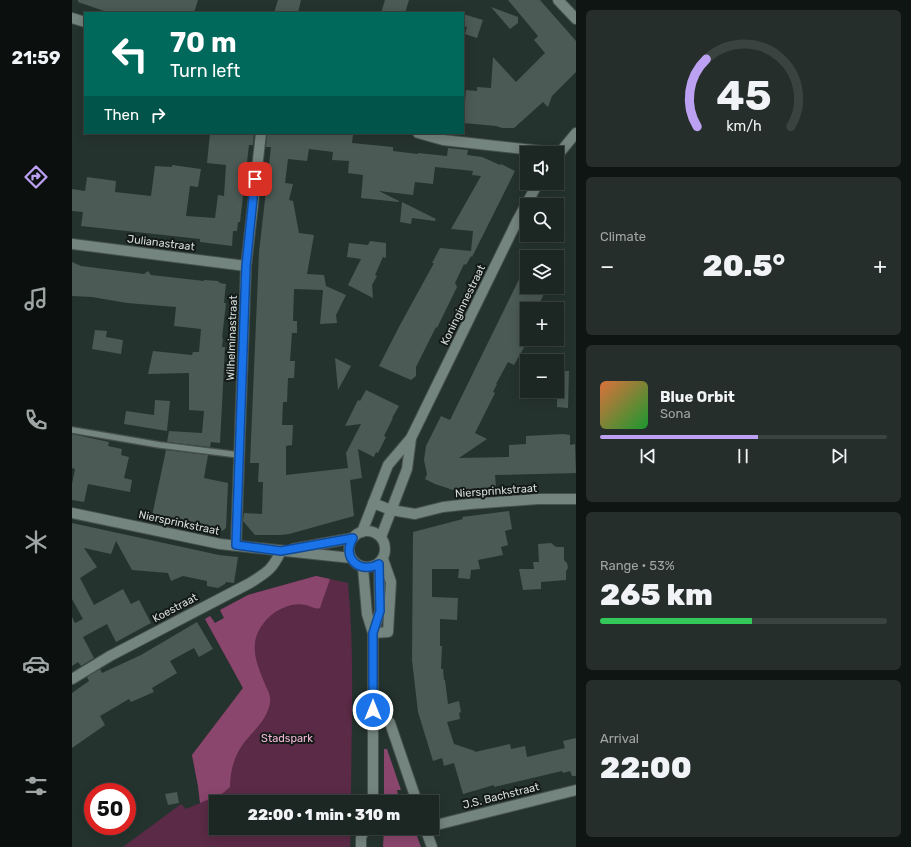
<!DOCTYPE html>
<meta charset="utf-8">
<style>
:root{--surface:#1c2622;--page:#252e2a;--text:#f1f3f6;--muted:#a0a5a5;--line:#3a4340;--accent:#bca0f2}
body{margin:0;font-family:Rubik,sans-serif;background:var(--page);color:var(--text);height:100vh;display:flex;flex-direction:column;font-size:15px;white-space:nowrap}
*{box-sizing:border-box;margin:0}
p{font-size:13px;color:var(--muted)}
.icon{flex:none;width:22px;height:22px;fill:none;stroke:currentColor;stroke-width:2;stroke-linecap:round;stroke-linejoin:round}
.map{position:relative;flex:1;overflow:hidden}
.side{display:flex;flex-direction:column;gap:10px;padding:10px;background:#0f1513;width:335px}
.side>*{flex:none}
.banner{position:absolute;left:12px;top:12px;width:380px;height:122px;border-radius:0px;box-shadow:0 2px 10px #0003,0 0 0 1px var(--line);background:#00695c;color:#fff;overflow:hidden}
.buttons{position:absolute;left:448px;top:146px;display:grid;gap:8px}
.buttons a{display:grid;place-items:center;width:44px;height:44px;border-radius:0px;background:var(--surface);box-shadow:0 2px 10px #0003,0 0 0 1px var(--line);font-size:20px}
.speed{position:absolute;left:12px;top:783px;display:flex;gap:8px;font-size:20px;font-weight:700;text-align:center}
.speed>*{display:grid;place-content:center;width:52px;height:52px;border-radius:50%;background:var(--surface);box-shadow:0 2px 10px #0003,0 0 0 1px var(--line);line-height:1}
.speed .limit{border:6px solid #d22;background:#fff;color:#111}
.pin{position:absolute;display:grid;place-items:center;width:34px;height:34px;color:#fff;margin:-17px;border-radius:8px;box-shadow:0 2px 6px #0006}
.me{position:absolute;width:44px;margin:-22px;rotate:0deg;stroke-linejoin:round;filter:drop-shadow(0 0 3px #0008)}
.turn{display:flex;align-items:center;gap:14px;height:84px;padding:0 20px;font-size:18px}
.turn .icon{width:52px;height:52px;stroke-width:2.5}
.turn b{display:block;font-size:28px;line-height:34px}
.then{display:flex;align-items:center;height:38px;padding:0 20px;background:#0003;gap:8px;font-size:15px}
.big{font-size:30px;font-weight:800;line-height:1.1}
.side .tile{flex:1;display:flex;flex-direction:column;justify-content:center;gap:6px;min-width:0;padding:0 14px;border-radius:6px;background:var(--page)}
.side .dial{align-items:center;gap:0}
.dial svg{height:104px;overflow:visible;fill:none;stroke:var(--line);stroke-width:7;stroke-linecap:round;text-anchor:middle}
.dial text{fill:var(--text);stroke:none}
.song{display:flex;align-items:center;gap:12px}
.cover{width:48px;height:48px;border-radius:6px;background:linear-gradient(135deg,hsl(20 70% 55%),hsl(130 70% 35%))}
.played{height:4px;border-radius:2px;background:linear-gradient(90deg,var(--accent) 55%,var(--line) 55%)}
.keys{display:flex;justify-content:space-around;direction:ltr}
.heat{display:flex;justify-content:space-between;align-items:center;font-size:22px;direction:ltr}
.charge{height:6px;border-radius:3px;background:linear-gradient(90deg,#34c759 53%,var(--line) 0)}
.trip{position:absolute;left:137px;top:795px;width:230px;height:40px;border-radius:0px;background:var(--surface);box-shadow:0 2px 10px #0003,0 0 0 1px var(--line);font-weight:800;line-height:40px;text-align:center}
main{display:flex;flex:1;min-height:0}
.tabs{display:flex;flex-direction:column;width:72px;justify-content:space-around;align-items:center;background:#0b0f0e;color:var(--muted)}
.tabs .icon{width:28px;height:28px}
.tabs .selected{color:var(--accent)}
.tabs b{font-size:18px;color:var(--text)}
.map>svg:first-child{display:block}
.green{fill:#5b2a46}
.forest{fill:#8a466d}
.building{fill:#4b5a54}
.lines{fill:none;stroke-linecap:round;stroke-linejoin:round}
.service-casing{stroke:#45514d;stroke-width:8}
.minor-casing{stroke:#45514d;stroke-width:12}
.secondary-casing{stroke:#45514d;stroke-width:12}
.service{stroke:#74847e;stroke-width:5.5}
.minor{stroke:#74847e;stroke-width:10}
.secondary{stroke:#74847e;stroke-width:10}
.route-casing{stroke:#114b97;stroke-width:10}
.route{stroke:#1a73e8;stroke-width:7}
.labels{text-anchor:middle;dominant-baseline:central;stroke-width:4;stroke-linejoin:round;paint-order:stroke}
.street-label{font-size:11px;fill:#d4ddda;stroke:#131917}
.park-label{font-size:11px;fill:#f4b8d7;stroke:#131917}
</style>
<main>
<nav class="tabs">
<b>21:59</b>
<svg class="icon selected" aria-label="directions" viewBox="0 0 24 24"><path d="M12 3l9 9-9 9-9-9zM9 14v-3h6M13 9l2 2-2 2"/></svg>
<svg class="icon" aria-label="music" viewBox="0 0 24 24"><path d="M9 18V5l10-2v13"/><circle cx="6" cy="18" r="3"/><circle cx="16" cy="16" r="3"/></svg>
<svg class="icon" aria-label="phone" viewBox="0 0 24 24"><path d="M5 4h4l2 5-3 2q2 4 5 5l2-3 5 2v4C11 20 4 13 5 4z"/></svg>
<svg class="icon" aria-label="climate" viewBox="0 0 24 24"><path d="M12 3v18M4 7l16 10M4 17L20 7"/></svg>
<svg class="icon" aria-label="car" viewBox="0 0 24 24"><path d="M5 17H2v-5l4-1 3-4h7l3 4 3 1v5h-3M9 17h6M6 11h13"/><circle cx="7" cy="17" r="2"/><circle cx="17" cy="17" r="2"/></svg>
<svg class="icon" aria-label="filters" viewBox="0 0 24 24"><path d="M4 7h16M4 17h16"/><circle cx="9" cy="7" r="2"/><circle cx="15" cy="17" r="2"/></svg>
</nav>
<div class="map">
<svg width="504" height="847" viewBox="0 0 504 847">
<rect width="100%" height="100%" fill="#25332e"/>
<path class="green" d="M244 576 276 583C283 656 279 729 279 802H144V828H279L278 847H51L109 804 114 809 128 803 126 786 120 755 171 688 133 619 138 616 143 623 152 618 148 610 176 595Z"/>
<g class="forest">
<path d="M244 576 258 579 248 608C243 610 239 606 234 605 220 602 205 609 195 619 175 641 183 660 193 684 195 689 199 695 198 701 197 718 181 731 171 744 162 757 158 771 158 787L151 793 128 803 126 786 120 755 171 688 133 619 138 616 143 623 152 618 148 610 176 595Z"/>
<path d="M312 749H315L329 790H325L326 795 332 800 333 802H312Z"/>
<path d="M312 828H342L349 847H311Z"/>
</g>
<g class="building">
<path d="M6 0H126L122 13H31L32 11 6 2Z"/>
<path d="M206 0H229L226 13H202Z"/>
<path d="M313 0H337L333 13H309Z"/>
<path d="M436 0H468L504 41V72L480 96 476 107 471 102 442 128H430L424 126 391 123 394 90 405 91V87L419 88 421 57 444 82 473 53 462 40 466 36Z"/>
<path d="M419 7 446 17V23L438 29Z"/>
<path d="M391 14 411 20 405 38 393 34 395 27 391 26Z"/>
<path d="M138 133H182L181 145H177L168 222H166L165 231H161L160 246 128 242V239L9 226 11 212 0 211V189L13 191 15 177 44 181 43 192 79 196 83 166 100 167V165L129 169 126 187 118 186 114 216 143 218 146 195 152 196 154 165 135 163Z"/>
<path d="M195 133H263L281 135 280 143 321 147V151L346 154V153L375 156 376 148 396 150 395 155 410 157 428 165 429 164 443 171 400 257 399 256 394 265 392 264 383 283 385 287 365 328 364 327 344 367V376L339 380 307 366 328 325 362 263H360L368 248 399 251 401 231 379 229 409 176 400 175 401 171 363 167 361 184 343 182 341 195 307 191 327 201V202L289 198 291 175 276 173 277 161 260 160 261 152 237 149 235 161 216 159 213 183 221 184 217 200 221 201 227 233 242 235 235 274 252 275 254 286 274 295 264 315 265 323 248 324 251 290 222 289 221 321H225V333H220L218 361H223L222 378H216L215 402H211L210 425H221L220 445 214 446V475L276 468 274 453 289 424 273 426 286 400 288 401 294 390 327 406 320 418H321L312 436 314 437 306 453 304 452 302 457 286 449 290 478 278 480 282 516 217 534 208 535H183L171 521 172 513 190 514 191 482H186L187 463H178L187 252 199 147H194Z"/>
<path d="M330 202 364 219 363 221 340 218 339 224 328 222Z"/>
<path d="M298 241 314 243V258L311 257 303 275 305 276 300 285 301 298 276 285 289 259 275 257 277 243 296 245Z"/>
<path d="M0 262 9 266 72 274 76 271 79 275 132 281V280L146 281 148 283 154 284 152 303H154L150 338 151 339 150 347H153L148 443 139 442 138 447 95 442 97 431 130 433 132 411 117 410V373L76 374 81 351 120 355 121 352H127L129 329 102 326 104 307 55 303 20 297 0 296Z"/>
<path d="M455 263V287H475L465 309H455V323L450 333 455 342 442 365 436 362 424 384H425L421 392 423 393 403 433 415 439 387 458 437 457V445L454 444V436L491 434 498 435V445L503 444 504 473 423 475 424 487 407 489 381 490 363 484 353 479 355 474 352 460 354 446 369 416 378 420Z"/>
<path d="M23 330 35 331 34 337 51 340 49 354 20 349Z"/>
<path d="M263 358 279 366 266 390Z"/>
<path d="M485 371H497L496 408 485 407Z"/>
<path d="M83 400 98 401 95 431 52 424 54 411 82 415Z"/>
<path d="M0 434 37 442 36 446 50 449 49 455 57 457 52 478 60 480 58 492 16 484 12 502 0 500V484L3 469 0 468Z"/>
<path d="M94 450 136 455 132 478 156 483 154 528 150 531 80 516Z"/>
<path d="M437 511 440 529 433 531 436 545 429 547 431 555 406 560 408 569 399 570 398 579 386 578 387 569H360V597L386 598 385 620 368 619V646H370L369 669H371L372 680H373L376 704 387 701 389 712 387 713 388 719 375 722 382 744 403 751V752L438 744 439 749 453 746 455 757 493 748 491 741 504 738V776H500L498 771 491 773 490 771 422 787V785L391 794 382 763 372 766 370 758 361 761 346 712 340 660 341 532 391 519 390 517Z"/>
<path d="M0 523 147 555 166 557 162 583 154 582 153 584 146 588 135 586V581L111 576 99 581 96 573 60 570 44 541 39 554 12 548 25 567 8 578 22 605 51 589 59 604 67 600 79 623 44 642 35 624 11 637 22 658 9 666 6 662 0 666V617L3 623 11 619 0 599Z"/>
<path d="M479 543 484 547H492V560L495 563 496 568 494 571V580L469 582V589L451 590 447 569H462L461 562H467L466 544Z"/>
<path d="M125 622 141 649 127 657 122 648 98 661 105 673 80 688 82 692 59 702 57 699 28 716 33 725 0 748V693L17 681 15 677 28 669 30 673 69 655Z"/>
<path d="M105 792 107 803 96 805 93 794Z"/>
</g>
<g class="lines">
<defs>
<path id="service" d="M0 430 88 445 167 455"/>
<g id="minor">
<path d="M486 0 504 19"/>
<path d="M0 18 13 22"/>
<path d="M346 133 371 140 470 151 478 153"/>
<path d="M0 244 174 266"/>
<path d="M301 503 319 510 343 514 371 507 398 504 466 499H504"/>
<path d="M164 545 174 266 189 133"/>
<path d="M301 633 316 632 319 582 311 559"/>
<path d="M0 679 38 656 178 583C195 572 200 570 209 551"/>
<path d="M301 710 312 716 318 723 345 802"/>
<path d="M360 826 504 790"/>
<path d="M353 828 360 847"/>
</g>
<g id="secondary">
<path d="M485 156 504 133"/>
<path d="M0 513 148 544 279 558"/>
<circle cx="295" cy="549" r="18"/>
<path d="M290 532 316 465 339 438 445 221 466 183"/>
<path d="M309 537 335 469 339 438"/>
<path d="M221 549 281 538"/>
<path d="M291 568 295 614 301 633"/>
<path d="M301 802V633L308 611 307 564"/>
<path d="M289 847V838L293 828"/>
</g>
</defs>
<use href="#service" class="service-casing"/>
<use href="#minor" class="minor-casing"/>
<use href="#secondary" class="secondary-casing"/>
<use href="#service" class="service"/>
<use href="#minor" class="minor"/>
<use href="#secondary" class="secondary"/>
</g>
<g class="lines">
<defs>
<path id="route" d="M183 179 174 266 164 545 209 551 281 538C269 557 287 575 307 564L308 611 301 633V710"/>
</defs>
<use href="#route" class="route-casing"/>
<use href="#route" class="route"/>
</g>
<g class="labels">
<g class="street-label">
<text transform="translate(89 243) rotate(7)">Julianastraat</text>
<text transform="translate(391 305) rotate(-64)">Koninginnestraat</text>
<text transform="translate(160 338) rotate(-88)">Wilhelminastraat</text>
<text transform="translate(424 491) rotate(-4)">Niersprinkstraat</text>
<text transform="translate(107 523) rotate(12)">Niersprinkstraat</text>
<text transform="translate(103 608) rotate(-28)">Koestraat</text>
<text transform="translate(429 796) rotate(-14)">J.S. Bachstraat</text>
</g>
<g class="park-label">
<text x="215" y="738">Stadspark</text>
</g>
</g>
</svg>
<div class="buttons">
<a><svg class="icon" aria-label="sound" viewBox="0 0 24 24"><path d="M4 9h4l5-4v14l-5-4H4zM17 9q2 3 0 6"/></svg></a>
<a><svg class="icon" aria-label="search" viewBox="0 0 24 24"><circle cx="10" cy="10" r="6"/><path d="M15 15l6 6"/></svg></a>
<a><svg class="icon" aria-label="layers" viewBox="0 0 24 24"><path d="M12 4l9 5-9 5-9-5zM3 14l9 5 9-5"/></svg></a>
<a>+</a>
<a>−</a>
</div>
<div class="speed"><div class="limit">50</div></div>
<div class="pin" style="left:183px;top:179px;background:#d93025"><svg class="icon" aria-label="arrive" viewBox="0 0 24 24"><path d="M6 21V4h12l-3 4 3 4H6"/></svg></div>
<svg class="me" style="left:301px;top:710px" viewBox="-20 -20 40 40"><circle r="17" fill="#1a73e8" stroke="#fff" stroke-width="3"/><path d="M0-11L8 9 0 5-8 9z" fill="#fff"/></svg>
<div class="trip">22:00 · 1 min · 310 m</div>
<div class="banner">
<div class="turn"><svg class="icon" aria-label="left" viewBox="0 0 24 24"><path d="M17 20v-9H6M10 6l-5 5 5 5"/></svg><div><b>70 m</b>Turn left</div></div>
<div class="then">Then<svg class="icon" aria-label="right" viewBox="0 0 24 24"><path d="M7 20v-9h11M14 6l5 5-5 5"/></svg></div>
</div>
</div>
<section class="side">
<div class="tile dial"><svg viewBox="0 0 100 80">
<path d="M14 69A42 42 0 1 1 86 69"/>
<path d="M14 69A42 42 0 0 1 21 17" stroke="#bca0f2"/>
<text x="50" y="56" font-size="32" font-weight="700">45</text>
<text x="50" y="72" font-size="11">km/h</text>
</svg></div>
<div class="tile"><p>Climate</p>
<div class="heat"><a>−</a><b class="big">20.5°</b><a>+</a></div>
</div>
<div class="tile">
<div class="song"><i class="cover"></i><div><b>Blue Orbit</b><p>Sona</p></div></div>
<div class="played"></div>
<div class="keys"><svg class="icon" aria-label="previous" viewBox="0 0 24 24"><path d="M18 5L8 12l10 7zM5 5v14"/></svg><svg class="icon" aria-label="pause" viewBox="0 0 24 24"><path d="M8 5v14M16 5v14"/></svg><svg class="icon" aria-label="next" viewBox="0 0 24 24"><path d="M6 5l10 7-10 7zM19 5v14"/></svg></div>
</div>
<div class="tile"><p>Range · 53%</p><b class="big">265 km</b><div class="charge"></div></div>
<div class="tile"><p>Arrival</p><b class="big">22:00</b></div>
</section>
</main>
